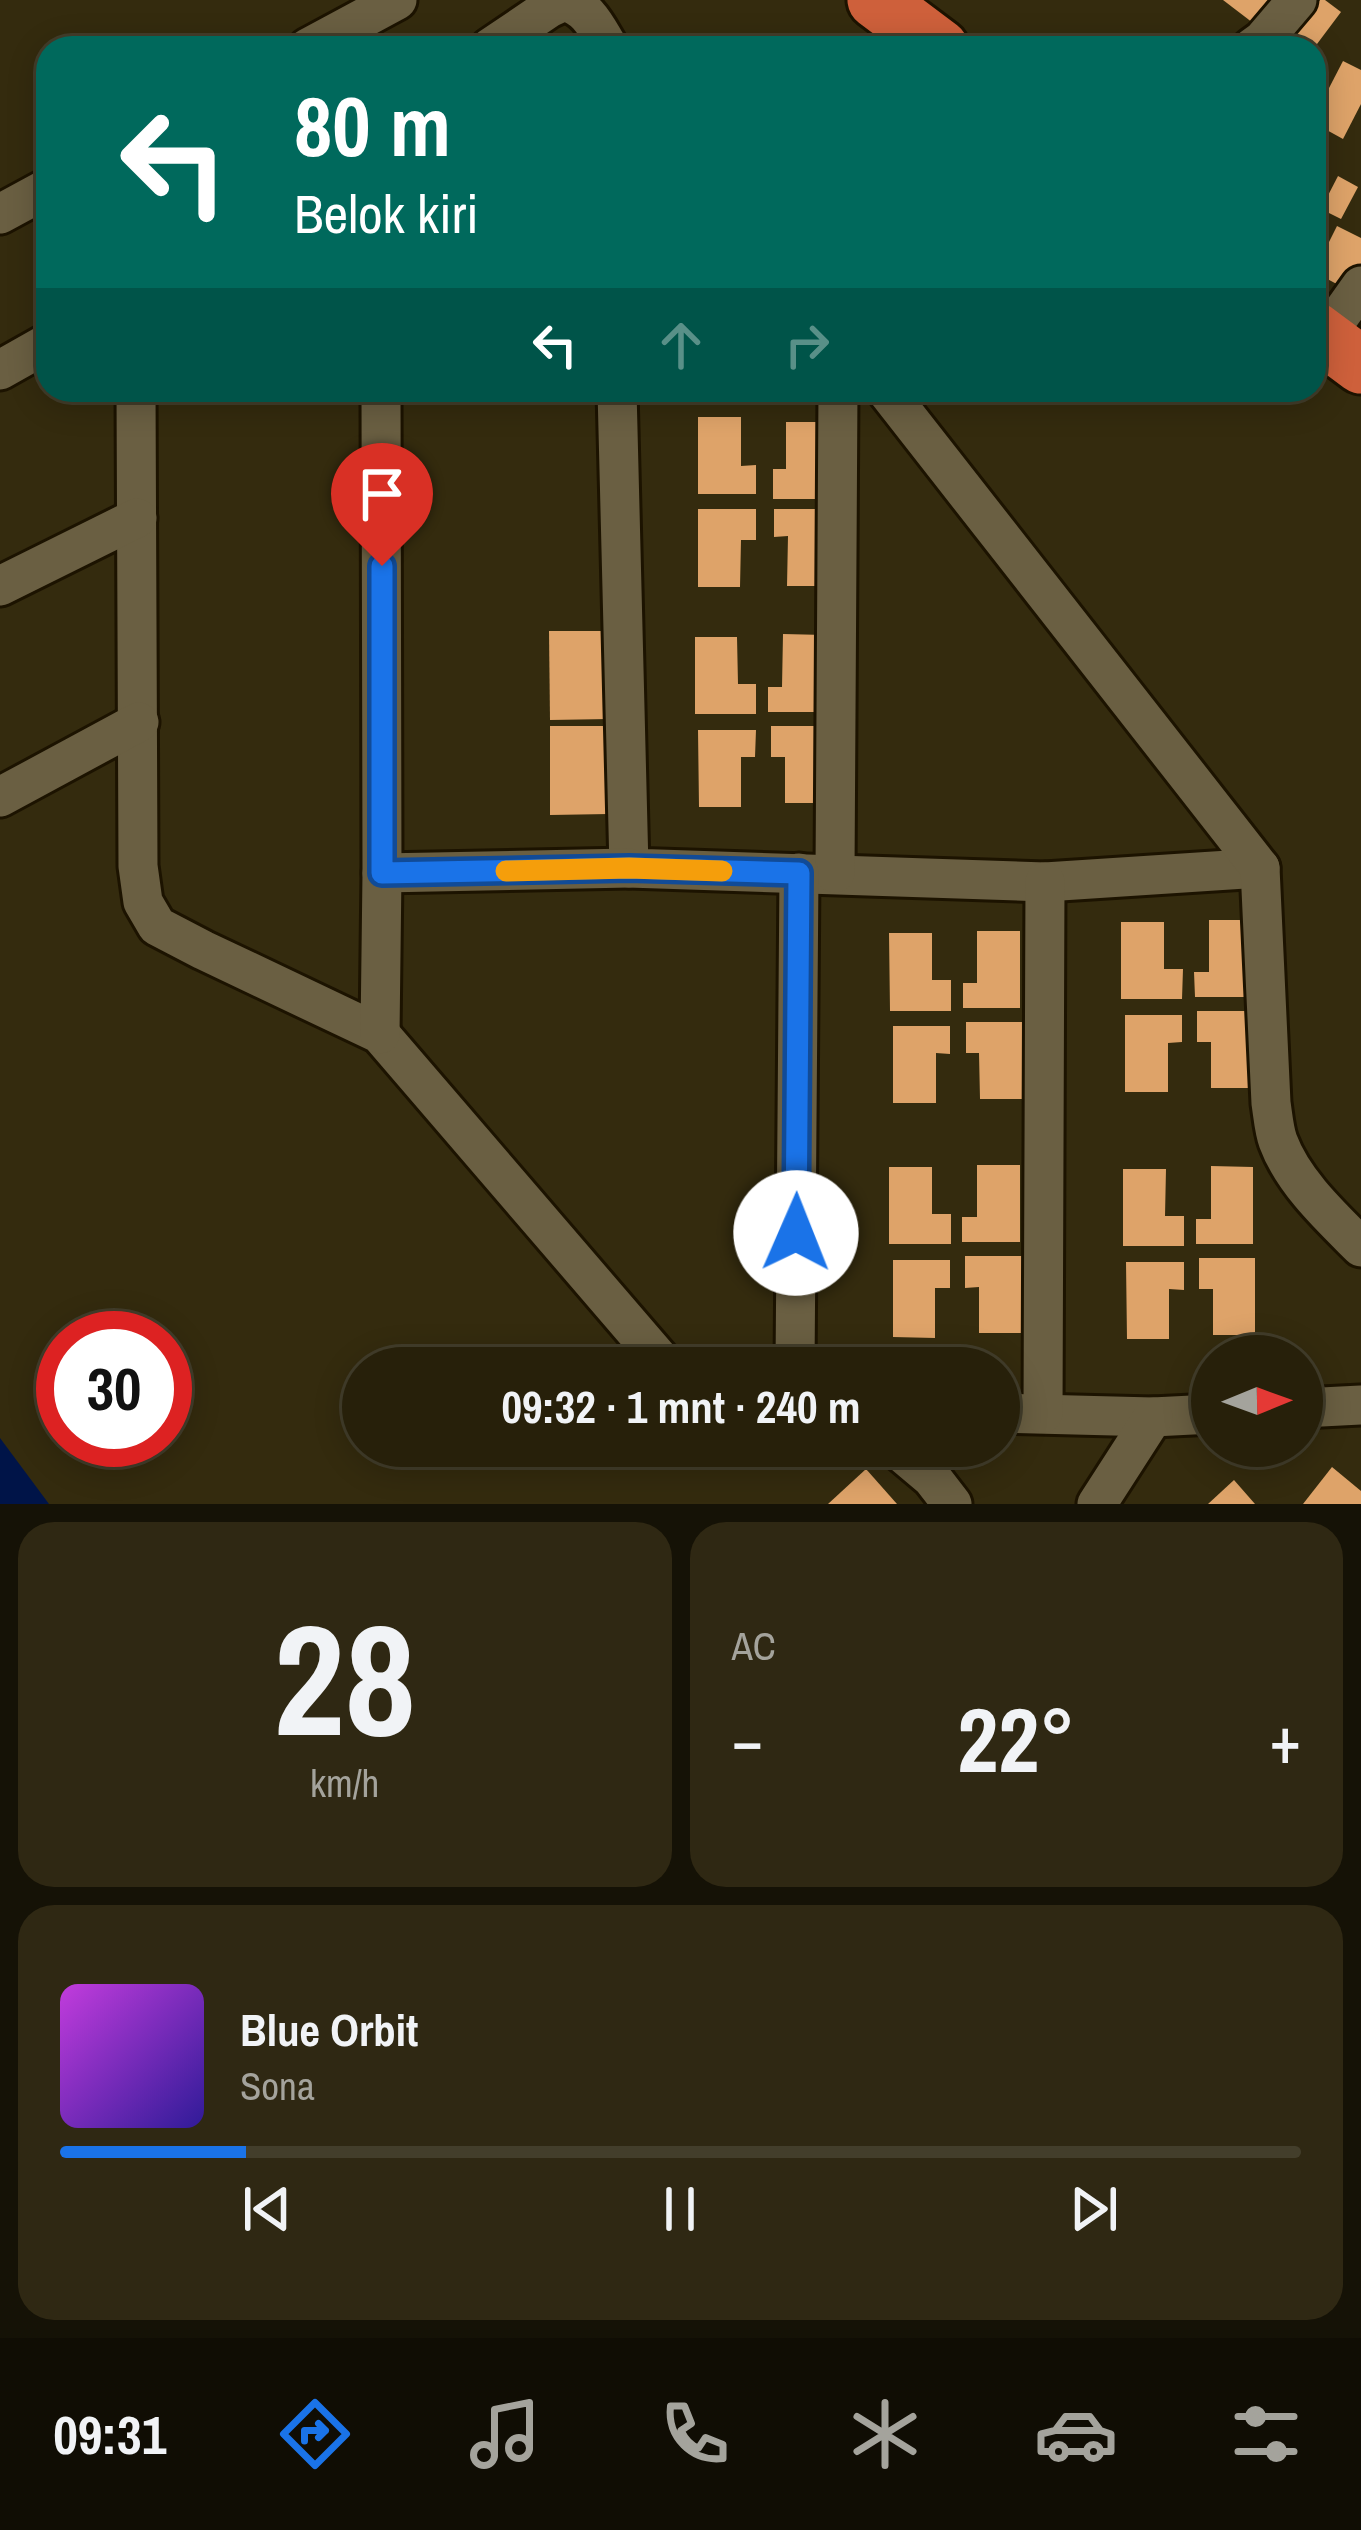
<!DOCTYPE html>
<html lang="id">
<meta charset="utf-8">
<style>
:root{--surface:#27200a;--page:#2f2813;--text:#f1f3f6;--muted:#a4a39c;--line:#433e2b;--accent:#1a73e8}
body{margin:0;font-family:"Archivo Narrow",sans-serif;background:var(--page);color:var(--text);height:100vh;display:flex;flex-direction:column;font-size:45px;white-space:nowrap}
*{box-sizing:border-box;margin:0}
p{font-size:39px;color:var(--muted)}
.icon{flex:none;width:66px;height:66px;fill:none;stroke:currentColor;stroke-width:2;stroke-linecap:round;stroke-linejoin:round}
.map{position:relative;height:1504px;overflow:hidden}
.panel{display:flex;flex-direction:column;gap:18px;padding:18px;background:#151206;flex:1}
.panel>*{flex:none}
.guide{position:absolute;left:36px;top:36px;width:1290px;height:366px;border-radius:36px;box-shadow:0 6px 30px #0003,0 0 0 3px var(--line);background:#00695c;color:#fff;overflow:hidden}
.needle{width:78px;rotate:89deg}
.tools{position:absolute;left:1191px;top:1335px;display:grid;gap:24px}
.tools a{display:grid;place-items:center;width:132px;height:132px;border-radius:50%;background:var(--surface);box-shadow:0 6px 30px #0003,0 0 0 3px var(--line);font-size:60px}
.speed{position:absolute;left:36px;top:1311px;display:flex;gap:24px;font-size:60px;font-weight:700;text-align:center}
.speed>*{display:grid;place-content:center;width:156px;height:156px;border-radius:50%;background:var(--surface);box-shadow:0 6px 30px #0003,0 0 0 3px var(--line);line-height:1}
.speed .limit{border:18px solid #d22;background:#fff;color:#111}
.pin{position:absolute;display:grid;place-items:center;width:102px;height:102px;color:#fff;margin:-123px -51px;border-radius:50% 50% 50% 0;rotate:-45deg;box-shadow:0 0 12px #0007}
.pin .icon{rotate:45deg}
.me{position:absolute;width:132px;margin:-66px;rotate:1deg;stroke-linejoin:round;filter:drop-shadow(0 0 9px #0008)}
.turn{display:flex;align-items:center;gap:42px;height:252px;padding:0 60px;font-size:54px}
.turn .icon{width:156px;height:156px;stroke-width:2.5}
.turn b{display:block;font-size:84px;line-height:102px}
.lanes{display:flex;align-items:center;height:114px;padding:0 60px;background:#0003;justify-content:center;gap:60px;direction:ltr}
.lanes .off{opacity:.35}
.big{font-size:90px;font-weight:700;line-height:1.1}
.panel .widget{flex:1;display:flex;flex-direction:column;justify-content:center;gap:18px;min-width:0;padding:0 42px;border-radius:36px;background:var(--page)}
.panel .dial{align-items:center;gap:0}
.dial b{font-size:156px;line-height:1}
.song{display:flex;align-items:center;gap:36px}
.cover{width:144px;height:144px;border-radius:18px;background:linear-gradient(135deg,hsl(290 70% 55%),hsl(250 70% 35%))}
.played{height:12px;border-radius:6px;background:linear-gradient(90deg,var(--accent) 15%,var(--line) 15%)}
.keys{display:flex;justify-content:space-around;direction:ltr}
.heat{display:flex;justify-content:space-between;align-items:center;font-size:66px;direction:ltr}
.panel .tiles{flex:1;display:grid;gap:18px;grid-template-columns:1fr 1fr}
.widget:last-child{grid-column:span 2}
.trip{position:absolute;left:342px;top:1347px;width:678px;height:120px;border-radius:60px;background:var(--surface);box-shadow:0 6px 30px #0003,0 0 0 3px var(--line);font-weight:700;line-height:120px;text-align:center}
.dock{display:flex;height:192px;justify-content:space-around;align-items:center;background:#100d04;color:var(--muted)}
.dock .icon{width:84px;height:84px}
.dock .selected{color:var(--accent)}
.dock b{font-size:54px;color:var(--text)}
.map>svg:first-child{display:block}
.water{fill:#001448}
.building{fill:#dea369}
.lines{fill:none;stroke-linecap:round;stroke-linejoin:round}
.minor-casing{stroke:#1c1300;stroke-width:45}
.highway-casing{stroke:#1c1300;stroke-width:63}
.minor{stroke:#6a5f42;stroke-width:39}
.highway{stroke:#ce603b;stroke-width:57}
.route-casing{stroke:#114b97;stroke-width:30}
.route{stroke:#1a73e8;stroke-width:21}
.slow{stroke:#f59e0b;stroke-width:21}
</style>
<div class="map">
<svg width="1361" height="1504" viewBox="0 0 1361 1504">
<rect width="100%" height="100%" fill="#342b0e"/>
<path class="water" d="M0 1438 49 1504H0Z"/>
<g class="building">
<path d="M1223 0H1276L1257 26Z"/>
<path d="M1320 0H1325L1341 12 1314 48H1285Z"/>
<path d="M1343 61 1361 70V104L1343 139 1314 123V117Z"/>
<path d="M1338 176 1358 187 1341 219 1321 209Z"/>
<path d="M1337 226 1361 238V270L1350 291 1314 272Z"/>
<path d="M698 417H741V466L756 465V494H698Z"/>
<path d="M786 422H829V499H773V469H786Z"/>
<path d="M698 509H756V540H741L740 587H698Z"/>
<path d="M774 509H830V586H787L788 536 774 537Z"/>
<path d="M549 631H608L609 719 550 720Z"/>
<path d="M783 634 825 635V712H768V687H782Z"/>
<path d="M695 637H737L738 684H756V714H695Z"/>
<path d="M550 726H609V814L550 815Z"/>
<path d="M771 726H827L828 803H785V757H771Z"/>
<path d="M698 730H756L755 757H741V807H699Z"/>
<path d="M1209 920H1252L1251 997H1195L1194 972H1209Z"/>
<path d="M1121 922H1164V969H1183L1182 999H1121Z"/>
<path d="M977 931H1020V1008H963V983H977Z"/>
<path d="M889 933H932V980H951V1011H890Z"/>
<path d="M1197 1011H1254V1088H1211V1042H1197Z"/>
<path d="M1125 1015H1182V1042L1168 1043V1092H1125Z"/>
<path d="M966 1022H1022V1099H980L979 1053H966Z"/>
<path d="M893 1026H950V1054L936 1053V1103H893Z"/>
<path d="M977 1165H1020V1242H962V1217H977Z"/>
<path d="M1211 1166 1253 1167V1244H1196V1219H1211Z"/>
<path d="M889 1167H932V1214H951V1244H889Z"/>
<path d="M1123 1169H1166L1165 1216H1184V1246H1123Z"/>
<path d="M965 1256H1022V1333H979V1287L965 1288Z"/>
<path d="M1199 1258H1255V1335H1213V1289H1199Z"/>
<path d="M893 1260H950V1288H935V1338L893 1337Z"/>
<path d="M1126 1262H1184V1290L1169 1289V1339H1127Z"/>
<path d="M1332 1467 1361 1491V1504H1303Z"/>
<path d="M866 1469 897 1504H828Z"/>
<path d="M1234 1480 1255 1504H1208Z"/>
</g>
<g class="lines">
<defs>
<g id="minor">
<path d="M308 48 397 0"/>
<path d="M490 48 549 8 564 1C589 8 596 27 609 48"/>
<path d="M1252 48 1263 40 1297 0"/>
<path d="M0 214 48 188"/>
<path d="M1324 338 1361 286"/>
<path d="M0 370 48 343"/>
<path d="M136 390 138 866 143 902 157 926 203 950 380 1034 667 1368"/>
<path d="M617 390 629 868 1045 882 1260 868"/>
<path d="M886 390 1260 868 1271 1103C1273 1116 1274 1130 1278 1141 1293 1182 1331 1217 1361 1247"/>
<path d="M0 586 137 518"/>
<path d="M0 797 139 722"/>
<path d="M382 873 629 868"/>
<path d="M835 873 838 390"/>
<path d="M380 1034 382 873 381 390"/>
<path d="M795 1368 799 873"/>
<path d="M1302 1408 1361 1405"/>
<path d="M999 1413 1153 1417 1212 1414"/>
<path d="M1043 1413 1045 882"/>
<path d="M894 1446 932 1478 952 1504"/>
<path d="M1097 1504 1153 1417"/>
</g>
<g id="highway">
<path d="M876 0 940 48"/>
<path d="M1314 330 1361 365"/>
</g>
</defs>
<use href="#minor" class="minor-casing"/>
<use href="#highway" class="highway-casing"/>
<use href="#minor" class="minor"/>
<use href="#highway" class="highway"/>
</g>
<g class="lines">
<defs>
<path id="route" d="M382 566V873L629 868 799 873 796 1233"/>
</defs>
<use href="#route" class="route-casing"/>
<use href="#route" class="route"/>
<path class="slow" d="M506 871 629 868 722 871"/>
</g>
</svg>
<div class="tools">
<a><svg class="needle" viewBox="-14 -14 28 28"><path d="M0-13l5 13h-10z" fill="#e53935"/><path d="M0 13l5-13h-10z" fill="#a4a39c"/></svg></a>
</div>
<div class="speed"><div class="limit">30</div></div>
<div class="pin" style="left:382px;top:566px;background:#d93025"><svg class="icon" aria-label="arrive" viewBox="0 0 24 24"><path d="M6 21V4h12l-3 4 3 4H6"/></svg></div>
<svg class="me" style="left:796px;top:1233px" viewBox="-20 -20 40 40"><circle r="19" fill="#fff"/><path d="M0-13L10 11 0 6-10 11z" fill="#1a73e8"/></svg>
<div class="trip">09:32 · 1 mnt · 240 m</div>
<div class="guide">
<div class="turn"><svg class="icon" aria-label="left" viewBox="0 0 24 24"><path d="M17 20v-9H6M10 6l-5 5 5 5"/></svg><div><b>80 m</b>Belok kiri</div></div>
<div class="lanes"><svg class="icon" aria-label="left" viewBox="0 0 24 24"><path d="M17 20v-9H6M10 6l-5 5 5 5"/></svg><svg class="icon off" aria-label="ahead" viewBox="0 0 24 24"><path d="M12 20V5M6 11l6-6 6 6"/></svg><svg class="icon off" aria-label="right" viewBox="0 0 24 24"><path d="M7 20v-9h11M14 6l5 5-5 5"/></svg></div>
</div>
</div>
<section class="panel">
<div class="tiles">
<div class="widget dial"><b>28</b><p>km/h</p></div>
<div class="widget"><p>AC</p>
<div class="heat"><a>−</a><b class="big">22°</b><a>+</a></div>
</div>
<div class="widget">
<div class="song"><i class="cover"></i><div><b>Blue Orbit</b><p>Sona</p></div></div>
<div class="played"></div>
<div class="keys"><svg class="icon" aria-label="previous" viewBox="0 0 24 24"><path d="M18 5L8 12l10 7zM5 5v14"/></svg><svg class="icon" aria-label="pause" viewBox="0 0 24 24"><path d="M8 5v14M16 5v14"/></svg><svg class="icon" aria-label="next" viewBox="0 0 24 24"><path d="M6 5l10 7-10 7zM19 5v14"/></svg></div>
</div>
</div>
</section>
<nav class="dock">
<b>09:31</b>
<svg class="icon selected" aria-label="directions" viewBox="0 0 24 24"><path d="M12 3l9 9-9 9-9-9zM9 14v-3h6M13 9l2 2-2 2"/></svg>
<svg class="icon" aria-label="music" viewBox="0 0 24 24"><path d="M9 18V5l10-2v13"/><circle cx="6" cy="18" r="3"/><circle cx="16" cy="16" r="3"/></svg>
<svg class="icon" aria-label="phone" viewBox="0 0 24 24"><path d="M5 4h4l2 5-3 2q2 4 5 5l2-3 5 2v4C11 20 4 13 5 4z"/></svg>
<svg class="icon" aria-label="climate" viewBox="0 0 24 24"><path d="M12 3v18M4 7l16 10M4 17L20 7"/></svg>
<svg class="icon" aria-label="car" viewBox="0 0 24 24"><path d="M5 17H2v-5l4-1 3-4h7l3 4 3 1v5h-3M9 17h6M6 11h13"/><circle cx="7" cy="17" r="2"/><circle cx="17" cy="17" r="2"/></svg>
<svg class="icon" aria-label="filters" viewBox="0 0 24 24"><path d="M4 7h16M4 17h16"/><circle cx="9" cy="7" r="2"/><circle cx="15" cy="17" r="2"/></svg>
</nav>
